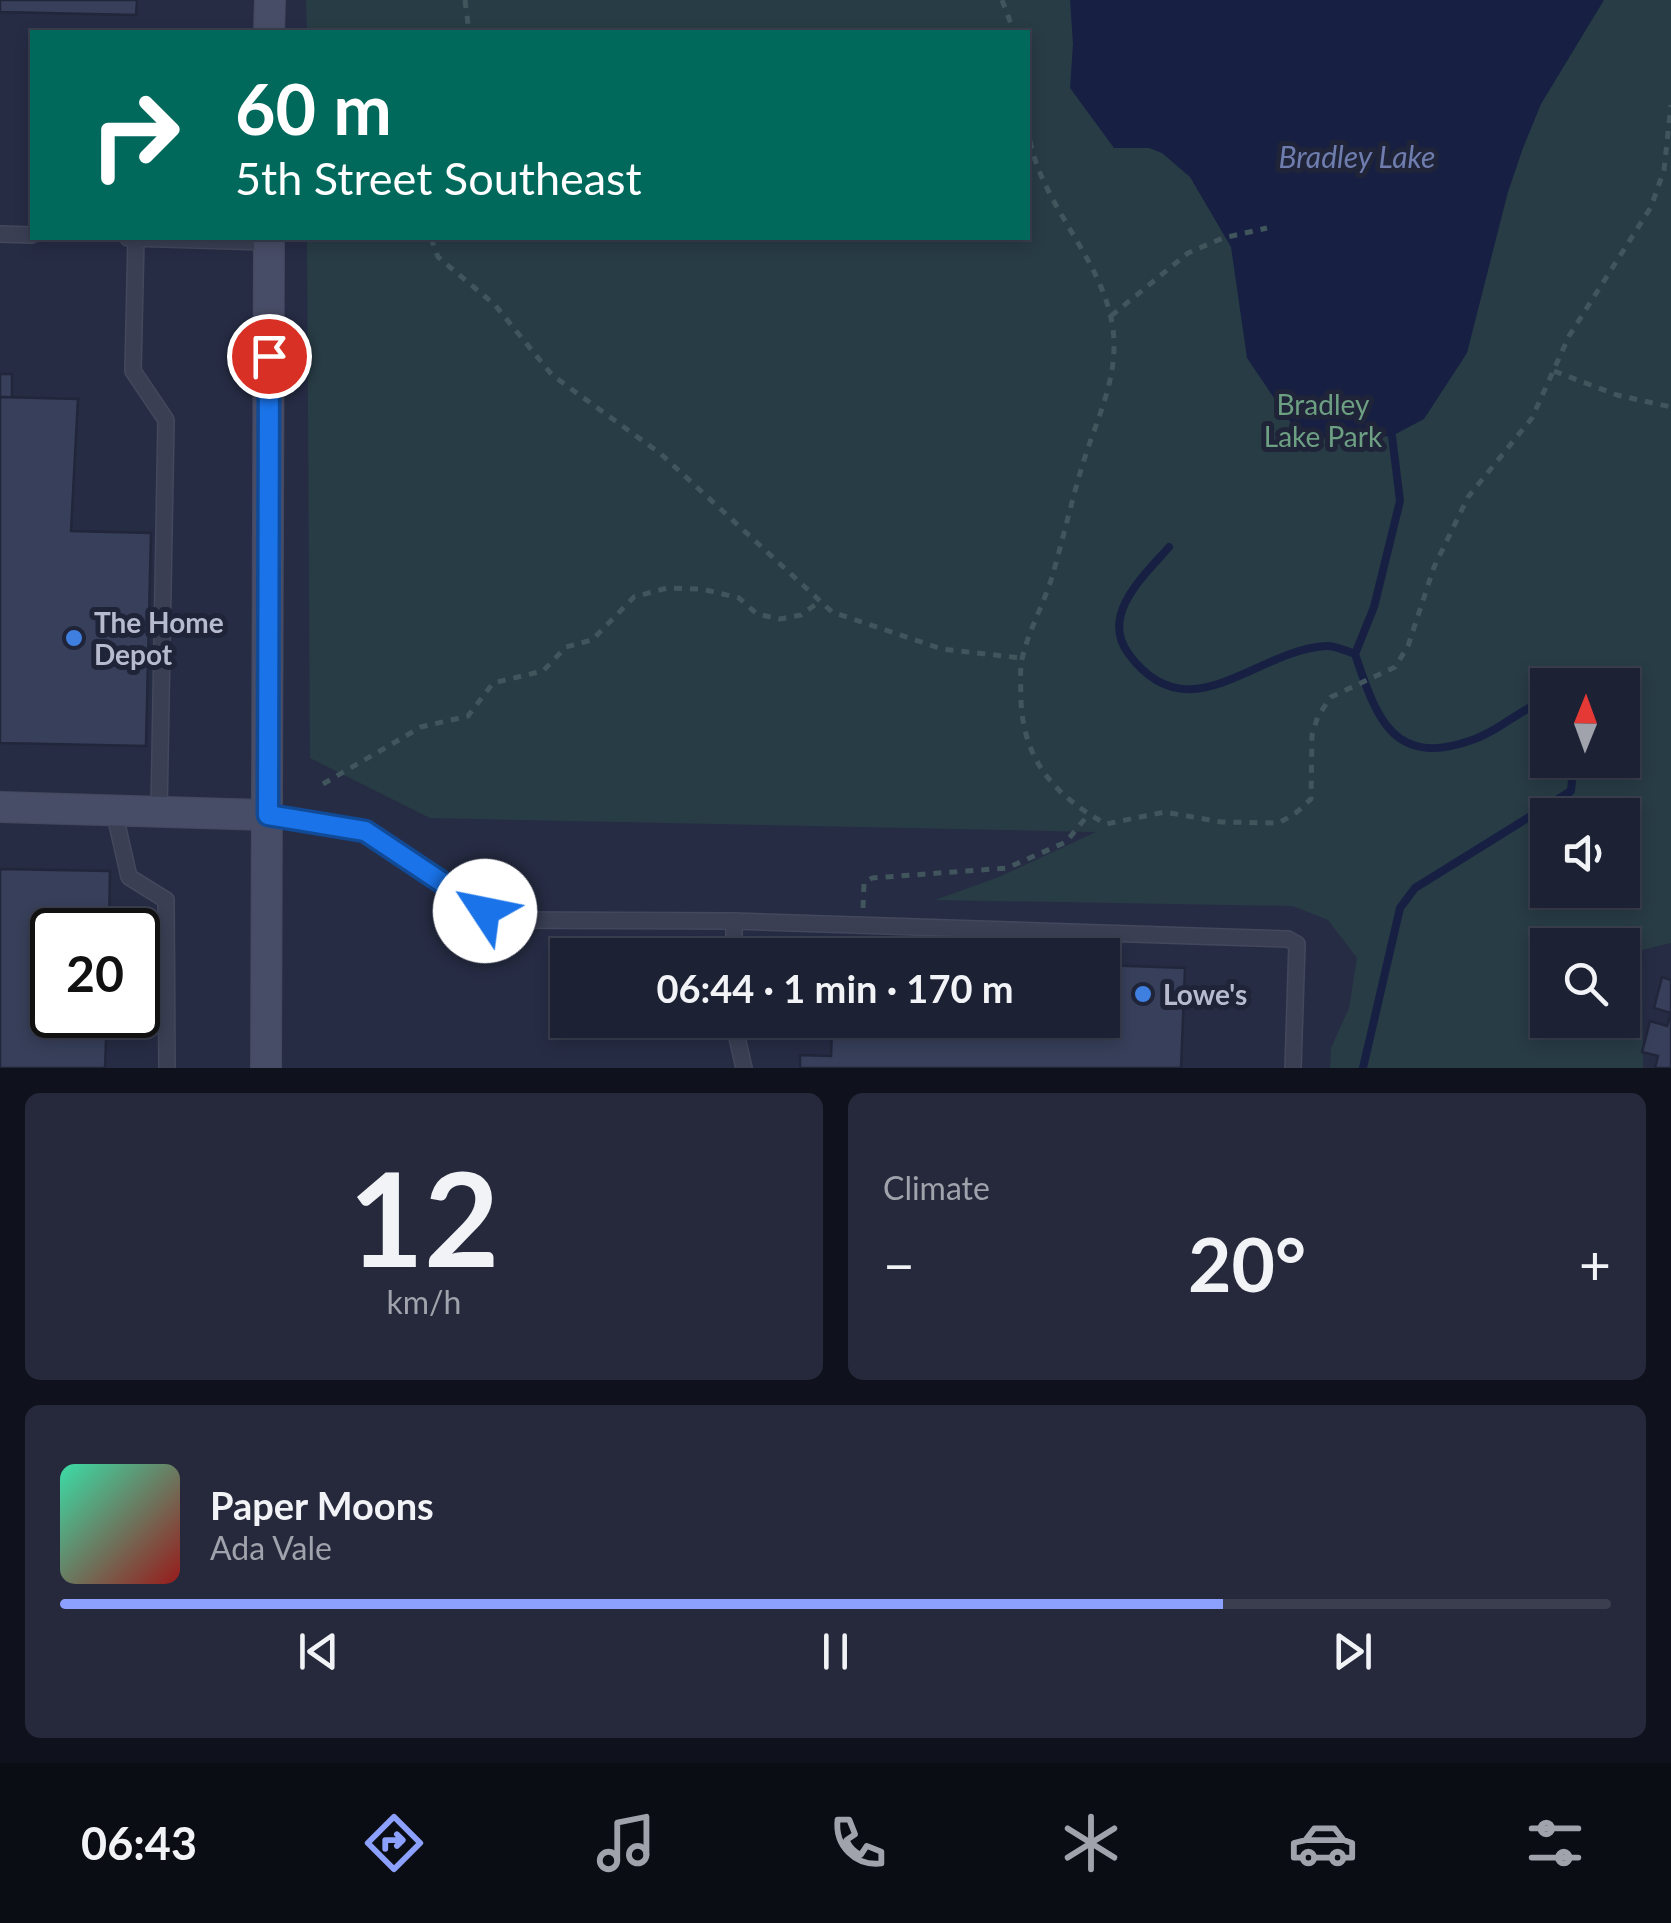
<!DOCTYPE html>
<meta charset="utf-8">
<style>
:root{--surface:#1c2133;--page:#25293b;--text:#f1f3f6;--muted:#a0a3ac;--line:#3a3e4e;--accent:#8ca1fd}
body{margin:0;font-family:Lato,sans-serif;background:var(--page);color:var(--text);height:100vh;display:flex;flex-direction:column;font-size:38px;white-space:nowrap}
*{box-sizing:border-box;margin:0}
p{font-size:32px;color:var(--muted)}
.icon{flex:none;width:55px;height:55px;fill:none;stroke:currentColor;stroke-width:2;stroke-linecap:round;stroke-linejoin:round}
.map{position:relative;height:1068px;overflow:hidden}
.sheet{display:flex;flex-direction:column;gap:25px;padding:25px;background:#0f121c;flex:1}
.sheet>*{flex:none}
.hud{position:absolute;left:30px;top:30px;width:1000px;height:210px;border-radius:0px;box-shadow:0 5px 15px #0003,0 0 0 2px var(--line);background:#00695c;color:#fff;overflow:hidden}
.needle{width:65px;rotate:1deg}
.tools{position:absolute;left:1530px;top:668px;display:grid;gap:20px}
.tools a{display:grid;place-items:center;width:110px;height:110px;border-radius:0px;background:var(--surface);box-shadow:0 5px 15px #0003,0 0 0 2px var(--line);font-size:50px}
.speed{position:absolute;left:30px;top:908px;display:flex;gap:20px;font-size:50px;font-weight:700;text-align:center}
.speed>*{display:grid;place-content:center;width:130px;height:130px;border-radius:50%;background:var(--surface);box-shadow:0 5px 15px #0003,0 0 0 2px var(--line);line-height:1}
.speed .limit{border:5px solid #111;border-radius:15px;background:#fff;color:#111}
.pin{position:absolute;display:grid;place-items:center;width:85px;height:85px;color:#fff;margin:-42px;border:5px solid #fff;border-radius:50%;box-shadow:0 2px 10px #0007}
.me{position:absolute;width:110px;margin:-55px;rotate:304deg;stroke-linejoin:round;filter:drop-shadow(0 0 8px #0008)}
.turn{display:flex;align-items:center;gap:35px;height:210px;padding:0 40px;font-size:45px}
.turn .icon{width:130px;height:130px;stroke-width:2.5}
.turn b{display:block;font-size:70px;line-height:85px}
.big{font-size:75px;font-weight:700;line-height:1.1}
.sheet .widget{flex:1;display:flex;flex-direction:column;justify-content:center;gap:15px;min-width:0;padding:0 35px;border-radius:15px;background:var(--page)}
.sheet .dial{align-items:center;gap:0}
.dial b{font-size:130px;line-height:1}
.song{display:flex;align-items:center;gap:30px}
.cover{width:120px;height:120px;border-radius:15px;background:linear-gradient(135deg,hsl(160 70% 55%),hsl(0 70% 35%))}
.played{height:10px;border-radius:5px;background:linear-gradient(90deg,var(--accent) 75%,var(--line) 75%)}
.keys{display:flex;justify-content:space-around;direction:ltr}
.heat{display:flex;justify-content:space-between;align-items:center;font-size:55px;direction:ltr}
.sheet .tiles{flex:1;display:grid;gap:25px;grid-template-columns:1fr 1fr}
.widget:last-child{grid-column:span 2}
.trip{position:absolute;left:550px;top:938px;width:570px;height:100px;border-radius:0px;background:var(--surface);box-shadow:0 5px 15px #0003,0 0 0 2px var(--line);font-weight:700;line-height:100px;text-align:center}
.dock{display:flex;height:160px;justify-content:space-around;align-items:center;background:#0b0d14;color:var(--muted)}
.dock .icon{width:70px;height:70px}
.dock .current{color:var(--accent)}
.dock b{font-size:45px;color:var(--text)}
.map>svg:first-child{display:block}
.green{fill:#283c45;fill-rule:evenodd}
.water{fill:#172043}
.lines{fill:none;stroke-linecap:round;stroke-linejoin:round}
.stream{stroke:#172043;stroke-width:8}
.building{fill:#373f5a;stroke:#21263b;stroke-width:2.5}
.lane-casing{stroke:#44485d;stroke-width:18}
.secondary-casing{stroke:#44485d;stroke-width:32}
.path{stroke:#41555d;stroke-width:5;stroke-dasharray:8 8;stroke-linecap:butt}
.lane{stroke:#3a3f54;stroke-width:15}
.secondary{stroke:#484d67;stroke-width:30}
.route-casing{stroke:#114b97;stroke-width:25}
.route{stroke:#1a73e8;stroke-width:18}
.shop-dot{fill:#3f7fe0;stroke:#1f2439;stroke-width:4}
.labels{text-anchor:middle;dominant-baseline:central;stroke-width:10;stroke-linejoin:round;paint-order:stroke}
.park-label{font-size:28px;fill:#6d9f83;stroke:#1f2439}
.poi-label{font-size:28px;font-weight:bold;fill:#b8bbcd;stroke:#1f2439;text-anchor:start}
.water-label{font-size:30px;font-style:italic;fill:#6f7dae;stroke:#1f2439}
</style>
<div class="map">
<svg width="1671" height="1068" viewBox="0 0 1671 1068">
<rect width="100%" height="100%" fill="#262c44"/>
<path class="green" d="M306 0H1671V943L1642 950 1643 1068H1330L1331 1048 1349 1008 1357 958 1328 920 1293 906 935 900 999 877 1096 832 430 818 310 758 307 238H1028V32H307ZM1548 685H1622V760H1548ZM1548 815H1622V890H1548ZM1548 945H1622V1020H1548Z"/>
<path class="water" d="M1070 0H1604L1541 104 1523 148 1508 192 1467 353 1424 419 1392 436 1340 439 1317 437 1295 429 1247 358 1231 247 1190 177 1162 153 1149 148H1114L1070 88 1073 44Z"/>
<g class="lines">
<g class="stream">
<path d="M1169 547C1145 575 1100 614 1128 653 1188 736 1254 651 1325 646 1335 645 1346 651 1355 654 1376 716 1392 769 1472 740 1497 732 1517 712 1541 702L1548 705"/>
<path d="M1355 654 1374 607 1400 501 1392 436"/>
<path d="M1363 1068 1400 908 1415 888 1571 791 1574 760"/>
</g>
</g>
<g class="building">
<path d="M0 0H137L136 15 0 12Z"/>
<path d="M0 374H12V398L0 397Z"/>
<path d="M0 397 78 399 71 531 151 533 146 746 0 743Z"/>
<path d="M0 869 110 871 109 930H52V1015H107L105 1068H0Z"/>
<path d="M1102 965 1185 968 1181 1068H800V1055L831 1056 832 1028 752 1024V1020H1102Z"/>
<path d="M1662 977 1671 980V1068H1655L1658 1056 1642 1052 1650 1021 1667 1026 1671 1013 1654 1008Z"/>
</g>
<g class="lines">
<defs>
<g id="lane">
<path d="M0 234 32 235"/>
<path d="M128 238 269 242"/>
<path d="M136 238 133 371 166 420 159 812"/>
<path d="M114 811 129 877 166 900 167 1068"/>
<path d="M268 815 365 831 485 911 505 920 734 921 1288 939 1297 944 1293 1068"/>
<path d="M734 955V921"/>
<path d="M733 1020 744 1068"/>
</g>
<g id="secondary">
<path d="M269 32 270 0"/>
<path d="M0 807 268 815"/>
<path d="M266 1068 269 238"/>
</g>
</defs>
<use href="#lane" class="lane-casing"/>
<use href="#secondary" class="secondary-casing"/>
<g class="path">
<path d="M465 0 469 32"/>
<path d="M1002 0 1014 32"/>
<path d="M1028 125C1033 202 1112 263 1114 342 1115 378 1101 411 1089 445 1074 488 1065 533 1052 577 1044 603 1030 628 1023 655 1019 669 1021 686 1021 700 1023 760 1055 796 1106 824L1165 812 1221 822 1279 823 1297 812 1311 799 1312 735 1318 716 1331 697 1395 667 1408 646 1434 567 1468 497 1532 418 1569 336 1651 207 1664 170 1671 105"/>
<path d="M431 238 438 257 495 305 552 375 661 454 832 612 942 649 1021 658"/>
<path d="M1111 316 1188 253 1223 238 1267 228"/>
<path d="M1554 371 1617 395 1671 407"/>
<path d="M323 784 421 727 468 716 493 683 543 671 566 647 592 640 634 597 667 588 702 589 739 598 757 614 780 619 801 615 820 601"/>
<path d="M863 908 864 883 872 878 1007 868 1066 842 1088 815"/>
</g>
<use href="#lane" class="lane"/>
<use href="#secondary" class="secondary"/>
</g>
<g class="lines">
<defs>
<path id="route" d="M269 356 268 815 365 831 485 911"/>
</defs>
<use href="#route" class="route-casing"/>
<use href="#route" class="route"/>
</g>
<g class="shop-dot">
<circle cx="74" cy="638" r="10"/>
<circle cx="1143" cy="994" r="10"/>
</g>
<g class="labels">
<g class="park-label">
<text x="1323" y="404">Bradley<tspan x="1323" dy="32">Lake Park</tspan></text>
</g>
<g class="poi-label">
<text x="94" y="622">The Home<tspan x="94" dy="32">Depot</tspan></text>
<text x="1163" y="994">Lowe's</text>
</g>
<g class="water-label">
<text x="1357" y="156">Bradley Lake</text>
</g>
</g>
</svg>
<div class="tools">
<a><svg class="needle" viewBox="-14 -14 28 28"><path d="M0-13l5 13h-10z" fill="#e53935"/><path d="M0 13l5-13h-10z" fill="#a0a3ac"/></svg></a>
<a><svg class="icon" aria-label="sound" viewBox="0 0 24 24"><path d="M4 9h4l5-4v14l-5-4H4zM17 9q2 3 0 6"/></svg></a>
<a><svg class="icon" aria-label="search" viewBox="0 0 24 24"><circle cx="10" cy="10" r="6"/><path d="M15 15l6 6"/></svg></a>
</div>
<div class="speed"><div class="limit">20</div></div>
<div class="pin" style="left:269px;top:356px;background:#d93025"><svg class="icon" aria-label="arrive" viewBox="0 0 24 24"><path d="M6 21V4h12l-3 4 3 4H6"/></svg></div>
<svg class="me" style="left:485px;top:911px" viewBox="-20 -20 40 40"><circle r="19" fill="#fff"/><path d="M0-13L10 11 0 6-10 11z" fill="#1a73e8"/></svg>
<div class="trip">06:44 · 1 min · 170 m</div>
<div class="hud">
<div class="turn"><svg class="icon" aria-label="right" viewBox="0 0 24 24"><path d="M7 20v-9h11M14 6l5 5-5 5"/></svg><div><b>60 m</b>5th Street Southeast</div></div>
</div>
</div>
<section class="sheet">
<div class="tiles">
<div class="widget dial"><b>12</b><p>km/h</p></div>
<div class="widget"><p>Climate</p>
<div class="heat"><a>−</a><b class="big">20°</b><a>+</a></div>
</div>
<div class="widget">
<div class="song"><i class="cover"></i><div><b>Paper Moons</b><p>Ada Vale</p></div></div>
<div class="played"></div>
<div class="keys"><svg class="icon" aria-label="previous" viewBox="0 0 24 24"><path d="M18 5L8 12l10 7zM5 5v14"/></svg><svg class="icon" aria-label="pause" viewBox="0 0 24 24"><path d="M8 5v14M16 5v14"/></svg><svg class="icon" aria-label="next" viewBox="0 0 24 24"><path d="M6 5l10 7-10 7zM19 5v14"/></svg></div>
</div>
</div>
</section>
<nav class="dock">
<b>06:43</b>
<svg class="icon current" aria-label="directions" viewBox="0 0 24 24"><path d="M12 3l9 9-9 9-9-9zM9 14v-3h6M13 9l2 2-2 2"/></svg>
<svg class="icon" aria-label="music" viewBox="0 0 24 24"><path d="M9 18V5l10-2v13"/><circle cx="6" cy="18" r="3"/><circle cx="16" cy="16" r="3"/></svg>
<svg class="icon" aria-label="phone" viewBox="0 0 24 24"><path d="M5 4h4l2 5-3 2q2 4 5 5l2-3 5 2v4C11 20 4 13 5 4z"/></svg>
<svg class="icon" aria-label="climate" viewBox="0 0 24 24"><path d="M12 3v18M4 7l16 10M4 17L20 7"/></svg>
<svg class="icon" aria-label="car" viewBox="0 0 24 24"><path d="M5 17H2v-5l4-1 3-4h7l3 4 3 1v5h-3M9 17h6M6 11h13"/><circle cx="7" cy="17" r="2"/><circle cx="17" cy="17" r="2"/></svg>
<svg class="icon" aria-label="filters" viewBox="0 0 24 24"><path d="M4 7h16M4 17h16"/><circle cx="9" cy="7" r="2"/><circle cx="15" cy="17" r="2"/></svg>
</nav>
